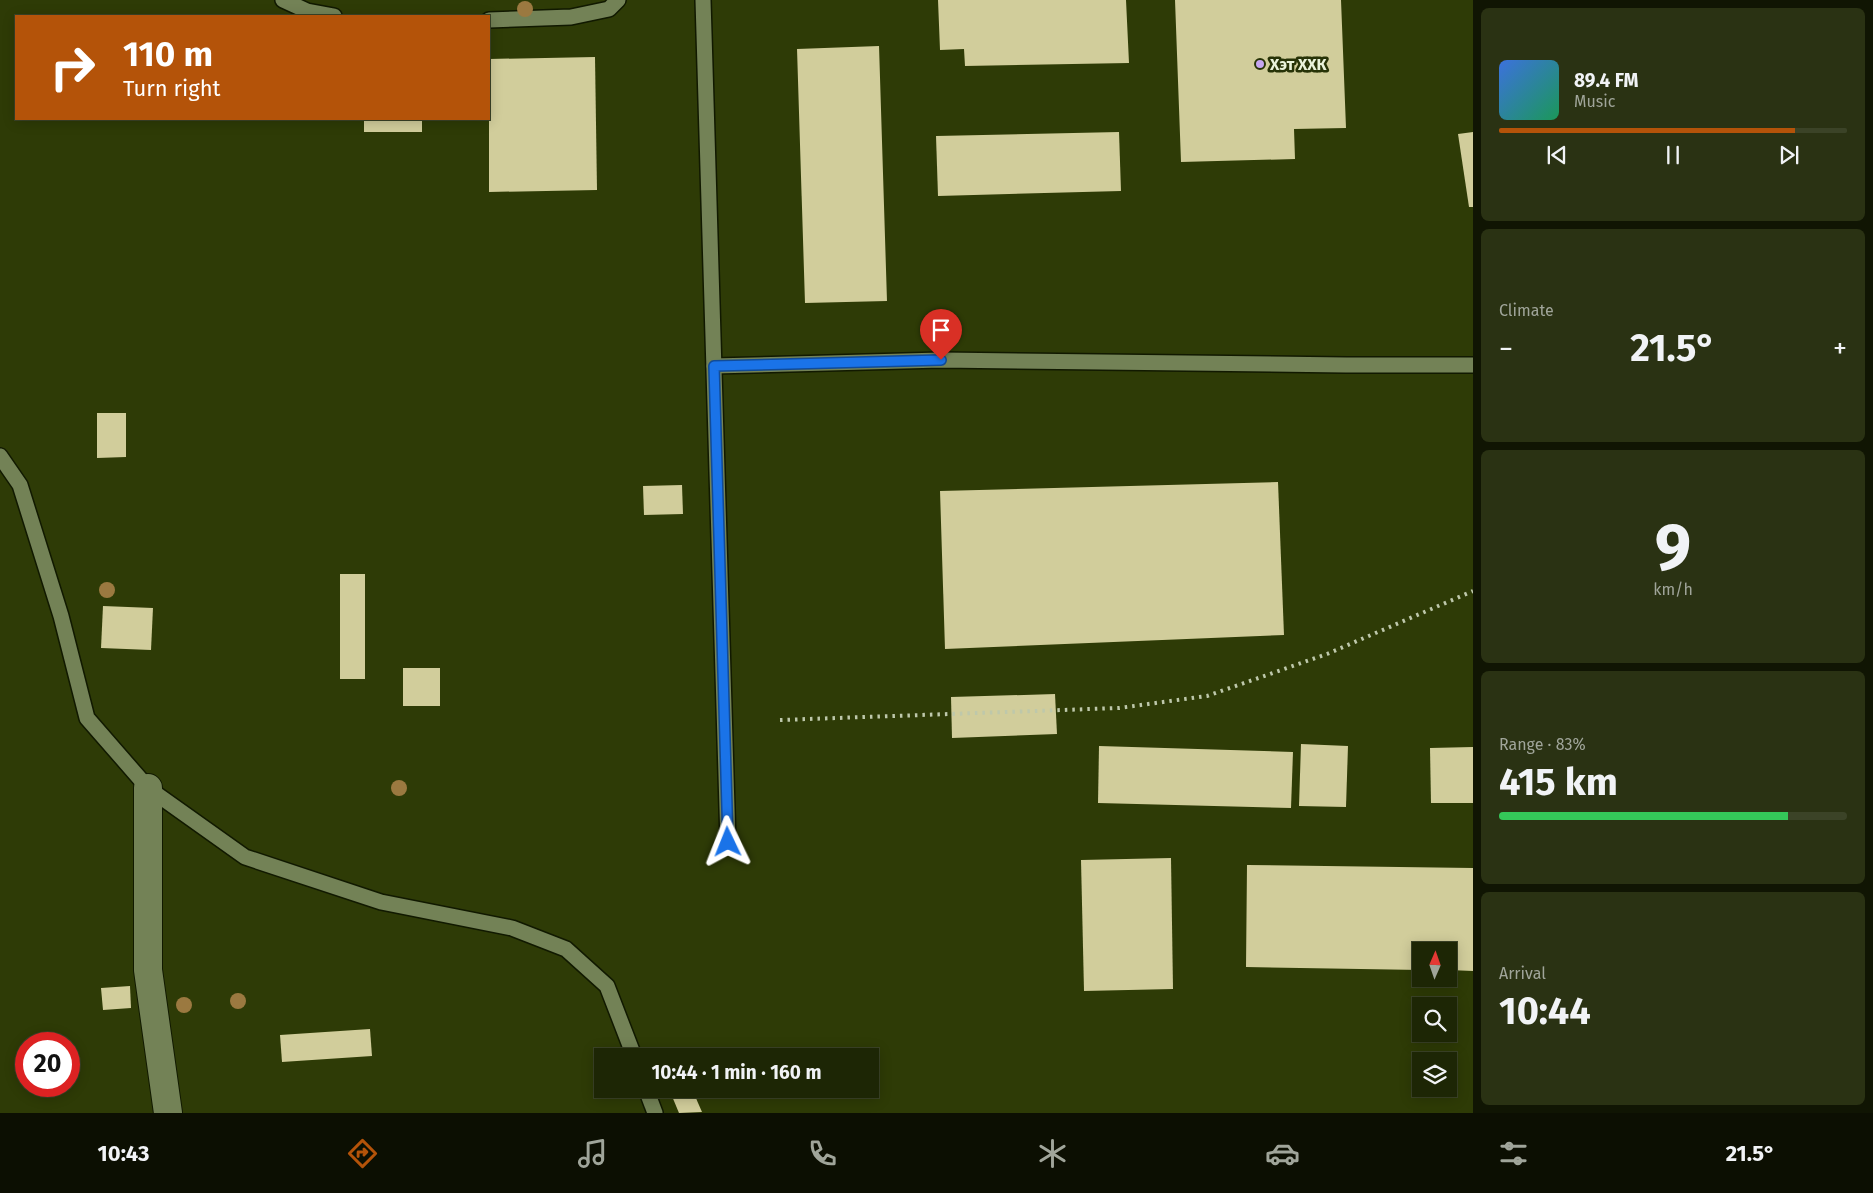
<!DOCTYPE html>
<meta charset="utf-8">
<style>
:root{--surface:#1d2605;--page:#2a3213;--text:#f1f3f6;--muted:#a0a59a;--line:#3b4327;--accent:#b45309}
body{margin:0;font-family:"Fira Sans",sans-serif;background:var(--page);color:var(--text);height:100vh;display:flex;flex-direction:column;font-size:19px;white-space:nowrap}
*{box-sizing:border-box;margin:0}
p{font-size:16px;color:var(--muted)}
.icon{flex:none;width:28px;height:28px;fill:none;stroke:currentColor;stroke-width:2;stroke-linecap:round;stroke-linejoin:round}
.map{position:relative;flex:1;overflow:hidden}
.sheet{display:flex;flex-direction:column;gap:8px;padding:8px;background:#101503;width:400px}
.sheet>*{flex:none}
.top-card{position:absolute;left:15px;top:15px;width:475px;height:105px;border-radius:0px;box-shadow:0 2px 12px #0003,0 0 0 1px var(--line);background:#b45309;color:#fff;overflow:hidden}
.needle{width:32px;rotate:2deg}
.buttons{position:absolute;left:1412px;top:942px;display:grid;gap:10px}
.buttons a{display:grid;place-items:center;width:45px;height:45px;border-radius:0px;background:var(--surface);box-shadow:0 2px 12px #0003,0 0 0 1px var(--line);font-size:25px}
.speed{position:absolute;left:15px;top:1032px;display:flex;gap:10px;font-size:25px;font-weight:700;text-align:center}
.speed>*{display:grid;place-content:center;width:65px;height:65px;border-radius:50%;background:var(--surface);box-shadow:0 2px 12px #0003,0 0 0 1px var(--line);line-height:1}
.speed .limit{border:8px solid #d22;background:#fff;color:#111}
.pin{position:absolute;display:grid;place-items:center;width:42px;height:42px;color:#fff;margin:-51px -21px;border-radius:50% 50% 50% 0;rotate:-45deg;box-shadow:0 0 5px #0007}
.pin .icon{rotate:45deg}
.me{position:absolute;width:55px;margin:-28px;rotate:358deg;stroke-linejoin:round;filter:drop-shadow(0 0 4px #0008)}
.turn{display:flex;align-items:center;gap:18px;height:105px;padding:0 25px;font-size:22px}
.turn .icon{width:65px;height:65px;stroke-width:2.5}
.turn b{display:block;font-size:35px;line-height:42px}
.big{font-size:38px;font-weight:700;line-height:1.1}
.sheet .widget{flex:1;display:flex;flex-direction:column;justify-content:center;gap:8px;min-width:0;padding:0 18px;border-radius:8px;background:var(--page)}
.sheet .dial{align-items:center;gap:0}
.dial b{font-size:65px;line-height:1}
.song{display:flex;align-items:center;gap:15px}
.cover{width:60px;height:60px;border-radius:8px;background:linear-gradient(135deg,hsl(220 70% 55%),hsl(150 70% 35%))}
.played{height:5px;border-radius:2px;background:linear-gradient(90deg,var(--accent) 85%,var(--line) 85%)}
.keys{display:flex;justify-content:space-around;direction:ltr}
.heat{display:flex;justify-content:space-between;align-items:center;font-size:28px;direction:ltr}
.charge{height:8px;border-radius:4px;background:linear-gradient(90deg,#34c759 83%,var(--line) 0)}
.trip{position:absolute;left:594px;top:1048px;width:285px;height:50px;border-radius:0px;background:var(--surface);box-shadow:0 2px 12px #0003,0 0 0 1px var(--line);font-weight:700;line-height:50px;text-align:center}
.tab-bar{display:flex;height:80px;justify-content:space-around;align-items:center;background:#0c0f02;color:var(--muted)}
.tab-bar .icon{width:35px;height:35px}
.tab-bar .on{color:var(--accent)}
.tab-bar b{font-size:22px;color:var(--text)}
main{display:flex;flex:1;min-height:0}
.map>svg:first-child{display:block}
.built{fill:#2e3b06;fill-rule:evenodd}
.building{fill:#d1cd9b}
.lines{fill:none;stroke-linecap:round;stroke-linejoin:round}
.lane-casing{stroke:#111900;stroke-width:18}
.street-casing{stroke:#111900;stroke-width:30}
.lane{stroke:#738256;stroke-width:15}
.street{stroke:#738256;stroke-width:28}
.rail{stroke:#bec8ab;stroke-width:4;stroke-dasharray:2.5 5;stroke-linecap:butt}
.tree{fill:#9b7940}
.route-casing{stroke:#114b97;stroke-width:12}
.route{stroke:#1a73e8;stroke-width:9}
.poi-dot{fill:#c6a6f0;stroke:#273307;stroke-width:2}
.labels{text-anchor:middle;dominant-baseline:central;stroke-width:5;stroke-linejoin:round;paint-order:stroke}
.poi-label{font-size:16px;font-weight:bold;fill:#eaf3db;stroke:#273307;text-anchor:start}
</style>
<main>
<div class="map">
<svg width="1473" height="1113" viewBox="0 0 1473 1113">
<rect width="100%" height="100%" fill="#273307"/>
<path class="built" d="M0 0H1473V1113H0ZM16 16H489V119H16ZM1421 951H1449V979H1421ZM1421 1006H1449V1034H1421ZM26 1044H69V1086H26ZM602 1056H870V1089H602ZM1421 1061H1449V1089H1421Z"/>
<g class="building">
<path d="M938 0H1126L1129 63 965 66 964 49 940 50Z"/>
<path d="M1175 0H1341L1346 128 1294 129 1295 159 1181 162Z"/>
<path d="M879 46 887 301 805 303 797 49Z"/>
<path d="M595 57 597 190 489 192V59Z"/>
<rect x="364" y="119" width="58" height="13"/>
<path d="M1119 132 1121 191 938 196 936 136Z"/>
<path d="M1473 132V207H1469L1458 134Z"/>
<path d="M97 413H126V457L97 458Z"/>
<path d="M1278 482 1284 635 945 649 940 491Z"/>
<path d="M682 485 683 514 644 515 643 486Z"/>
<rect x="340" y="574" width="25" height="105"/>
<path d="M103 606 153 608 151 650 101 648Z"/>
<rect x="403" y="668" width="37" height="38"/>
<path d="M1055 694 1057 734 952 738 951 697Z"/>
<path d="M1301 744 1348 746 1346 807 1299 806Z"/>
<path d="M1099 746 1293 752 1291 808 1098 803Z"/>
<path d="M1473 747V803H1431L1430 748Z"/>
<path d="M1171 858 1173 989 1084 991 1081 860Z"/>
<path d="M1247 865 1473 868V971L1449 970V951H1421V970L1246 967Z"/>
<path d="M130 986 131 1008 103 1010 101 988Z"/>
<path d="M370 1029 372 1056 282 1062 280 1035Z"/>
<path d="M669 1089H692L702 1112 679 1113Z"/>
</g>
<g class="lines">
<defs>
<g id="lane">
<path d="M283 0 307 11 334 16"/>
<path d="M703 0 728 842"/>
<path d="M489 20 571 17 609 9 618 0"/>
<path d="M714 366 941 360 1346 365H1473"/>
<path d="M0 456 20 485 61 616 87 718 148 788 245 857 381 902 512 928 566 949 607 986 634 1056"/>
<path d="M646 1089 655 1113"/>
</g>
<path id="street" d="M148 788V970L168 1113"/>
</defs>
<use href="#lane" class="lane-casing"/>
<use href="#street" class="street-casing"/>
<use href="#lane" class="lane"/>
<use href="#street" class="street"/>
<path class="rail" d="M780 720 1119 708 1207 696 1327 654 1473 591"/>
</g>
<g class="tree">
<circle cx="525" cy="9" r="8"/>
<circle cx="107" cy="590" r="8"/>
<circle cx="399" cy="788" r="8"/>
<circle cx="238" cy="1001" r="8"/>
<circle cx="184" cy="1005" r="8"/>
</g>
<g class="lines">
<defs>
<path id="route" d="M728 842 714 366 941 360"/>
</defs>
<use href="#route" class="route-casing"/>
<use href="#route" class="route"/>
</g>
<circle class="poi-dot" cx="1260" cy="64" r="5"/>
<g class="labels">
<g class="poi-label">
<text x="1270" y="64">Хэт ХХК</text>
</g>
</g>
</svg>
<div class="buttons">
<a><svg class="needle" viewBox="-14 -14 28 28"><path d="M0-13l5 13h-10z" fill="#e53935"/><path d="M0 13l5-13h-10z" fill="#a0a59a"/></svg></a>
<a><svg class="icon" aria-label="search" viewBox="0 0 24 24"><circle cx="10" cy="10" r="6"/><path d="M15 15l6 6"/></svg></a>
<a><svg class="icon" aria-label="layers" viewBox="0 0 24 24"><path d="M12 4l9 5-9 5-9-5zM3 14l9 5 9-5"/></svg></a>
</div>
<div class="speed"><div class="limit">20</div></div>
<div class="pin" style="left:941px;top:360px;background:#d93025"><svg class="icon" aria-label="arrive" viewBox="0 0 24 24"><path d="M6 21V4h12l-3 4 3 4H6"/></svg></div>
<svg class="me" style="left:728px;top:842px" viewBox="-20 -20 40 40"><path d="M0-17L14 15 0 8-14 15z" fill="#1a73e8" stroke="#fff" stroke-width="4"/></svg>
<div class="trip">10:44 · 1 min · 160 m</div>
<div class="top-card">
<div class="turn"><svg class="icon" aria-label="right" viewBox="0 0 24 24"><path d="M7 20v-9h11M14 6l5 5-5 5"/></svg><div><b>110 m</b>Turn right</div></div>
</div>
</div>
<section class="sheet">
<div class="widget">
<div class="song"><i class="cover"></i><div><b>89.4 FM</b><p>Music</p></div></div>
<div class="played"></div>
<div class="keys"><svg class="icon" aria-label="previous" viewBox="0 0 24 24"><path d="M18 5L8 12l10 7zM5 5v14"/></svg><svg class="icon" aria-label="pause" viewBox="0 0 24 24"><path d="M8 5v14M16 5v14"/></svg><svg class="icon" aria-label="next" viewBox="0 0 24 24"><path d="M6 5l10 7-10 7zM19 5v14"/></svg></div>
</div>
<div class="widget"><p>Climate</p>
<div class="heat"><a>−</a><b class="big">21.5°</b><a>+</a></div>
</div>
<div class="widget dial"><b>9</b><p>km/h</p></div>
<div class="widget"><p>Range · 83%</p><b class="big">415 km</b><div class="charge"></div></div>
<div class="widget"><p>Arrival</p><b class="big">10:44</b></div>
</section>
</main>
<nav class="tab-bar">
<b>10:43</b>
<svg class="icon on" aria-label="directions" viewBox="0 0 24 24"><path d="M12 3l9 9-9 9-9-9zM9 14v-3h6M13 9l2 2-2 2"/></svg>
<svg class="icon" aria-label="music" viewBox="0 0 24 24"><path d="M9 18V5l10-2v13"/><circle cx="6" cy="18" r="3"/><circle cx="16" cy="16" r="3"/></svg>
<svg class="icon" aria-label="phone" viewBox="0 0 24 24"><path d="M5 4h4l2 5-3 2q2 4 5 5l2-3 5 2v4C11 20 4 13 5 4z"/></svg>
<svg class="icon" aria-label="climate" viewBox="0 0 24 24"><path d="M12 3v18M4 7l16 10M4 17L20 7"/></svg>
<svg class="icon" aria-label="car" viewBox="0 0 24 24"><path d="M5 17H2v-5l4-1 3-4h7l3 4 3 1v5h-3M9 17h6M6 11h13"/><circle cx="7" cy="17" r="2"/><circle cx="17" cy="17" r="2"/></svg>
<svg class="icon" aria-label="filters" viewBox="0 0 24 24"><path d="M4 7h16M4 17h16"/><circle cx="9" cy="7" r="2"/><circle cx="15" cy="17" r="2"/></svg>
<b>21.5°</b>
</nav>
